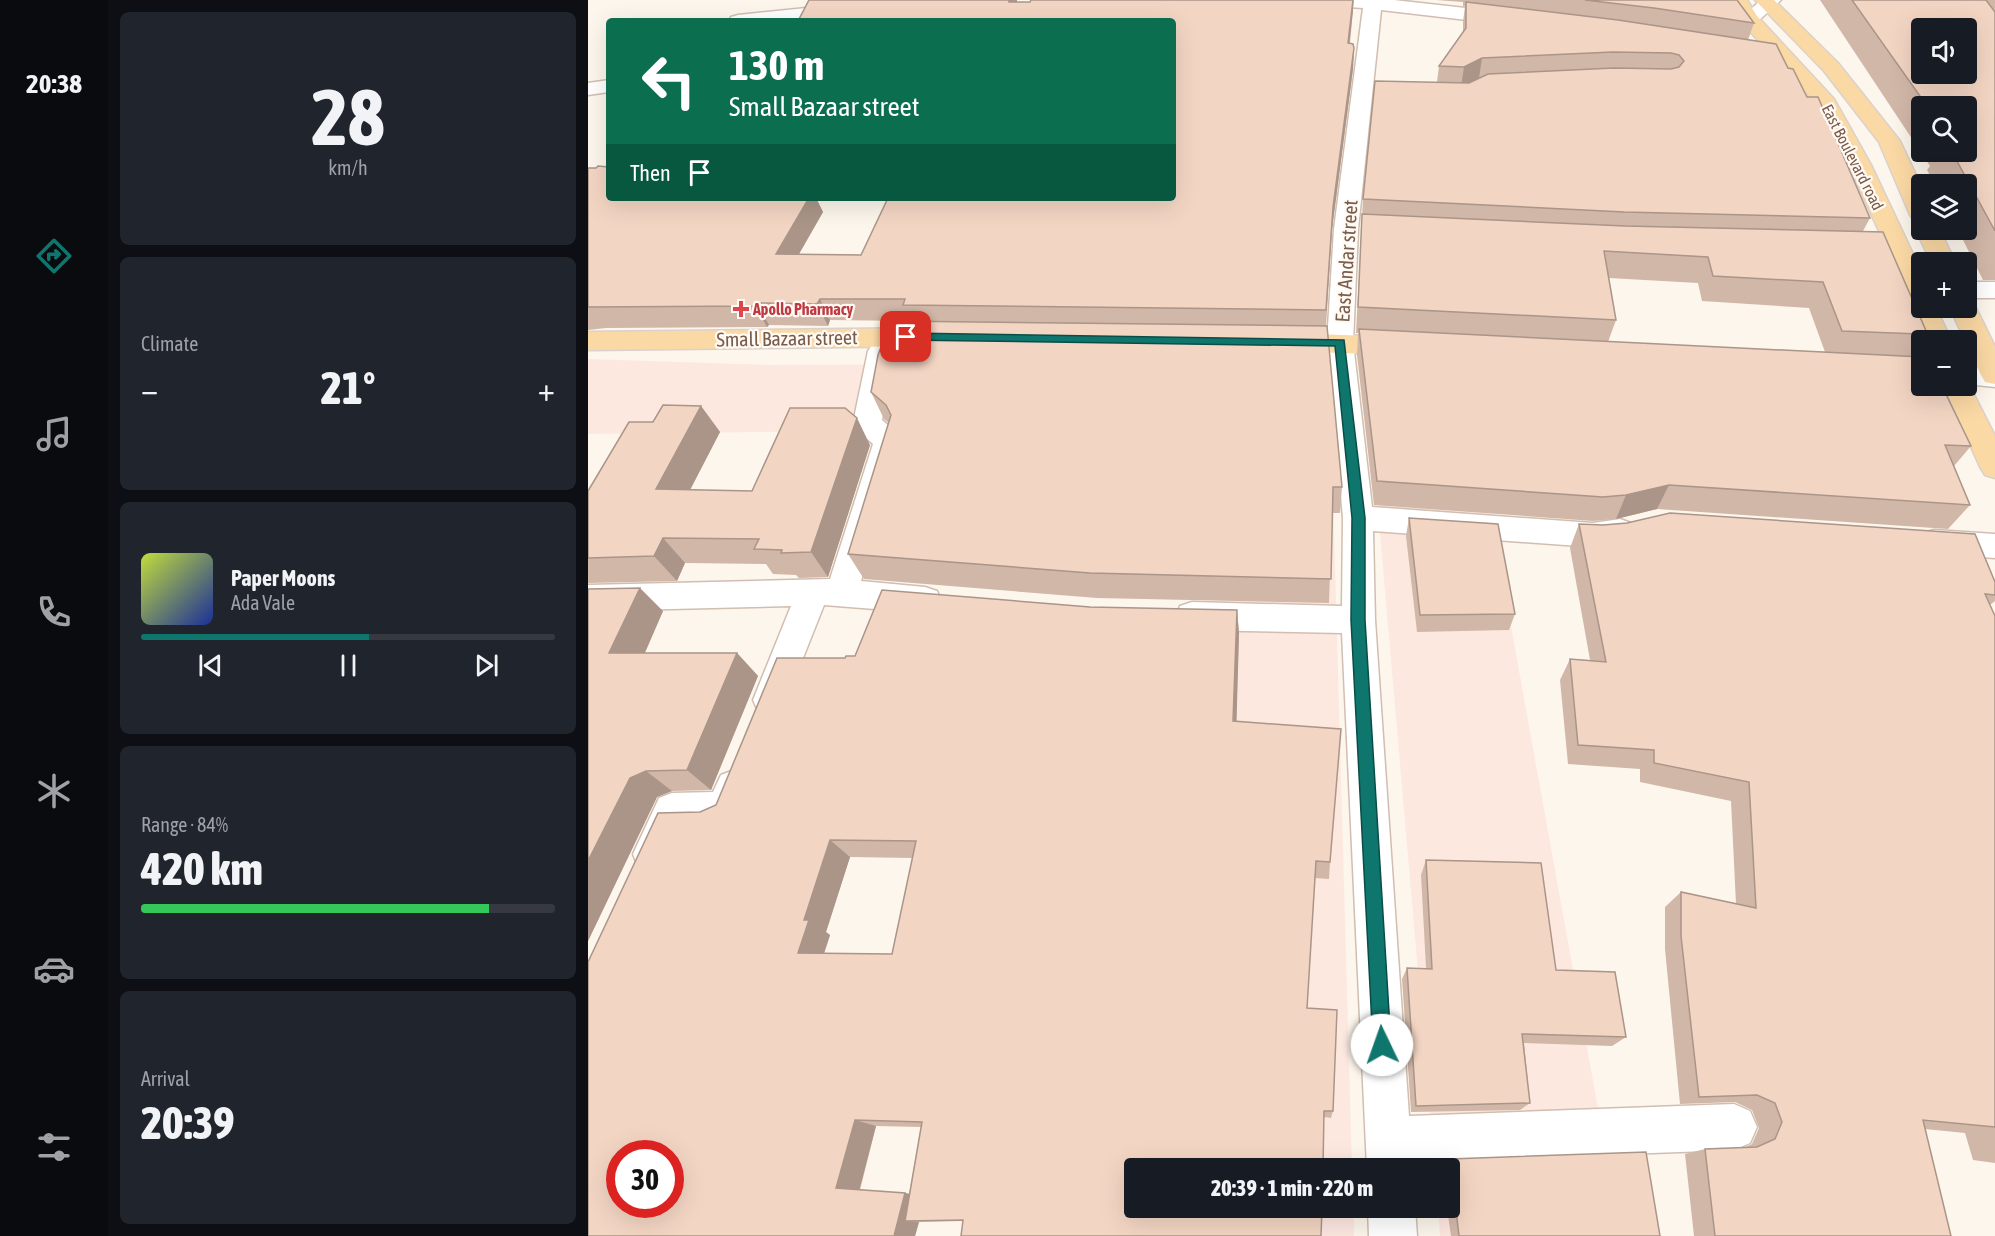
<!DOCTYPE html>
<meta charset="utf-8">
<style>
:root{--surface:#171b24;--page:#20242c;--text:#f1f3f6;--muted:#9ea1a6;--line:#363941;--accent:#0f766e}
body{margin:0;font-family:"Asap Condensed",sans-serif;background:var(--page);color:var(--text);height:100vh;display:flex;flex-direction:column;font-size:22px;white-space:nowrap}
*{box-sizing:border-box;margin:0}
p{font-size:20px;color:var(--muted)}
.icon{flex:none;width:33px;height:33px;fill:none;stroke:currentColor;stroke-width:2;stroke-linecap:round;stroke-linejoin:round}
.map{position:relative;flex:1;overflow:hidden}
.details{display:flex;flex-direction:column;gap:12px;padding:12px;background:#0d0f14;width:480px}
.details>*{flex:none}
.top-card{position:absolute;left:18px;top:18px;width:570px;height:183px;border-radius:6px;box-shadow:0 6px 24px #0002;background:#0b6e4f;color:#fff;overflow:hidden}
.buttons{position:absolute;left:1323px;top:18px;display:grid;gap:12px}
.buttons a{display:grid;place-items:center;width:66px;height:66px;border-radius:6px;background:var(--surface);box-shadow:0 6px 24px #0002;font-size:30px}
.speed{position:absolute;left:18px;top:1140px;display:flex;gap:12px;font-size:30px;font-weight:700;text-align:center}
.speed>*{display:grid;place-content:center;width:78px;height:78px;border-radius:50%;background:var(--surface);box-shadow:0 6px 24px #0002;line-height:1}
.speed .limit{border:9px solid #d22;background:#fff;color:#111}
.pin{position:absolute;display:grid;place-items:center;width:51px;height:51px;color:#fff;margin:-26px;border-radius:12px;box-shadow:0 3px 9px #0006}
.me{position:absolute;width:66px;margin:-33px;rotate:357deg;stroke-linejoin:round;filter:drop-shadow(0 0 4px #0008)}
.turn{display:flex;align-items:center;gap:21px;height:126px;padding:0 24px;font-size:27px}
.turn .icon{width:78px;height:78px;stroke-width:2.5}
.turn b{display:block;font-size:42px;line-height:51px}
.then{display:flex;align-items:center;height:57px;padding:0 24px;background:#0003;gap:12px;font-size:22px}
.big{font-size:45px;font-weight:800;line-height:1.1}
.details .card{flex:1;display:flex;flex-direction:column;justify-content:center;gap:9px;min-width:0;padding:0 21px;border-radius:9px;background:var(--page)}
.details .dial{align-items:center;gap:0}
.dial b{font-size:78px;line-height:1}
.song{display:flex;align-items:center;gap:18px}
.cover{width:72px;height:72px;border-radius:9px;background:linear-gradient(135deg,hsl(70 70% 55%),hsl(230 70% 35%))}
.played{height:6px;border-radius:3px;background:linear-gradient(90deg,var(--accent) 55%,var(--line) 55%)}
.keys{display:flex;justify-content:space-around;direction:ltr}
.heat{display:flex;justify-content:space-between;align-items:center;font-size:33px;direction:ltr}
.charge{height:9px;border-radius:4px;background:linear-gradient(90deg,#34c759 84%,var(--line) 0)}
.trip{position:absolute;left:536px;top:1158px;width:336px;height:60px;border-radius:6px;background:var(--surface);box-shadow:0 6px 24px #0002;font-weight:800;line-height:60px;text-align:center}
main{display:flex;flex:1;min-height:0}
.tabs{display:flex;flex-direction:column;width:108px;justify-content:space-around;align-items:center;background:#090b0e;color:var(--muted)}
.tabs .icon{width:42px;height:42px}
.tabs .current{color:var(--accent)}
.tabs b{font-size:27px;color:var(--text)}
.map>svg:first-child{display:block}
.commercial{fill:#fde8e0}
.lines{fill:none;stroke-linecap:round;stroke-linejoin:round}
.minor-casing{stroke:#d1beb0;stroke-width:3}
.major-casing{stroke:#dad1cd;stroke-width:3}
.minor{fill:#fff;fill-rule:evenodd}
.major{fill:#fbd9a5;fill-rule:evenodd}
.wall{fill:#d1b7a8;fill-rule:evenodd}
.shaded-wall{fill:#aa9588}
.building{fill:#f3d5c3;stroke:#aa9588;stroke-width:1.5;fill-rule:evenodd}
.route{fill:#0f766e;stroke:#0a4d48;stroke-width:1.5}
.health-dot{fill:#e0444e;stroke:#fffaf3;stroke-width:2}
.labels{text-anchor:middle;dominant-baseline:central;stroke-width:4.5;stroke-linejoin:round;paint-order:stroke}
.far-street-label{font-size:16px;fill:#7a5c4d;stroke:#fffaf3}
.far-health-label{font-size:16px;font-weight:bold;fill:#be3a42;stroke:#fffaf3;text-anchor:start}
.street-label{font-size:20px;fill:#7a5c4d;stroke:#fffaf3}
</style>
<main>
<nav class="tabs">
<b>20:38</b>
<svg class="icon current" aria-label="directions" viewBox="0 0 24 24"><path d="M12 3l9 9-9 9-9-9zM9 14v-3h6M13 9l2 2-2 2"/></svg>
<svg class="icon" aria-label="music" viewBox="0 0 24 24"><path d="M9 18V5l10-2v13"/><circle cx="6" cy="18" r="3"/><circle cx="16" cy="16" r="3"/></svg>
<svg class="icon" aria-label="phone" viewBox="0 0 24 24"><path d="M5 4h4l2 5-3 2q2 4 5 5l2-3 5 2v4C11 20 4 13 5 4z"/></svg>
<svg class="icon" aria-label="climate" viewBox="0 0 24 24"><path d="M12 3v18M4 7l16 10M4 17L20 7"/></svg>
<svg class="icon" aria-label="car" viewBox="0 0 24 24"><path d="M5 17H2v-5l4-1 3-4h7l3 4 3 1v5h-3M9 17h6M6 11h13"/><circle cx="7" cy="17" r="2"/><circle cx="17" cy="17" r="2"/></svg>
<svg class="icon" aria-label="filters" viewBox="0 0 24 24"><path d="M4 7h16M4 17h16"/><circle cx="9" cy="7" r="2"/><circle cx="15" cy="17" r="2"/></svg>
</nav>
<section class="details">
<div class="card dial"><b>28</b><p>km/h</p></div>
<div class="card"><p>Climate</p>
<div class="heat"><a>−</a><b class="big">21°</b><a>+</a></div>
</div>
<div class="card">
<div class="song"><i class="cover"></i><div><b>Paper Moons</b><p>Ada Vale</p></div></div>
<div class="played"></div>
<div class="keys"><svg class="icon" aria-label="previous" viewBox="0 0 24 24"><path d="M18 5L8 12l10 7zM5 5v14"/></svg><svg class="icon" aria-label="pause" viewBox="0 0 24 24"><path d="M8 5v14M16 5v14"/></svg><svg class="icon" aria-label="next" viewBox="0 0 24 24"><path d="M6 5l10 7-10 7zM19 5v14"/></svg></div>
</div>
<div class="card"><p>Range · 84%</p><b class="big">420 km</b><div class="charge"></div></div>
<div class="card"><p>Arrival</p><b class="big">20:39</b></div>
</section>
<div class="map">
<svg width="1407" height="1236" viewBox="0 0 1407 1236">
<rect width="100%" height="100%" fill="#fdf6ec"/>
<g class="commercial">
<path d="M0 359 185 365 727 362 743 425 764 1168H605L637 427 0 434Z"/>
<path d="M777 360 877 371 1033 1236H852L850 1208H861V1168H847Z"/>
<path d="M603 1208H766V1236H602Z"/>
</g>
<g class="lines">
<defs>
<g id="minor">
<path d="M297 0H359L356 4 350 5 203 21H141L143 17 150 15Z"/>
<path d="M723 0H806L922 13 929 15 931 19 929 23 922 25 793 10 770 229 765 343 784 507 1005 523 1032 519 1043 523 1047 531 1043 539 1005 547 785 531 787 620 821 1116 1146 1104 1162 1111 1169 1127 1162 1143 1146 1150 825 1162V1168H779L754 633 604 630 592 626 588 616 592 606 604 602 754 606 755 518 739 343 746 229 775 8 732 5 726 4Z"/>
<path d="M1173 0H1193L1168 23H1154L1152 19Z"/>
<path d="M21 80V92L0 95V83Z"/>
<rect x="1378" y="282" width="29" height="16"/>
<path d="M293 342 302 345 306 351 294 420 310 434 314 441 273 581 337 587 349 591 353 600 349 609 337 613 236 605 194 711 182 715 170 711 165 700 203 606 0 611V585L242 579 285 444 269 430 265 423 280 351 284 345Z"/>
<path d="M1378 366 1407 369V387L1378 384Z"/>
<path d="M1346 530 1407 534V558L1346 554 1335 551 1330 542 1335 533Z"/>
<path d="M146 770 159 775 165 787 150 823 137 828 95 829 78 867 64 873 50 867 45 854 71 798 84 793 125 792 133 775Z"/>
<path d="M780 1208H827L829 1236H781Z"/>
</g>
<g id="major">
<path d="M1141 0H1159L1169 16 1246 99 1283 165 1334 273V308H1348L1363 340H1337L1323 308 1325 306 1261 165 1227 102 1154 23Z"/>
<path d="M1167 0H1186L1250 63 1312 141 1334 188V222L1326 220 1322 215 1291 142 1236 71Z"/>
<path d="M1334 224V230H1352L1367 262H1343L1328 230Z"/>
<path d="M1378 301 1384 302 1388 308 1407 347V384L1397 382 1393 375 1362 308H1378Z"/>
<path d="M343 328 352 331 356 337 352 343 343 346 0 350V332Z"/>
<path d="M695 333 814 337 823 340 827 346 823 352 814 355 695 351 686 348 682 342 686 336Z"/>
<path d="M1378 379 1407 436V478L1397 475 1392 467 1356 386H1378Z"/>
</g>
</defs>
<use href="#minor" class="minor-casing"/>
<use href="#major" class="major-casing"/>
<use href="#minor" class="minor"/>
<use href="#major" class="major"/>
</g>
<g class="wall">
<path d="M221 0H429V2H442L443 0H766L762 43 766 48 765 69 744 229 738 326 754 487 752 513H744L741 603 509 598 276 579 260 554 301 423 296 419 283 392 321 321 242 320 240 326 181 325 179 327 18 328 0 330V168L21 198H228L235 212 211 254 273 255 585 21Z"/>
<path d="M848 0H1149L1166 23 1160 40 1200 68 1219 97 1282 218 1275 231 1339 333 1323 356 1383 446 1366 466 1382 505 1360 529 1069 509 1028 519 1005 521 786 505 769 355 770 333H768L775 199 849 82 851 66 875 32V22L877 6H875V2ZM1021 278 1110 283 1114 301 1221 308 1237 352 1020 342 1028 320Z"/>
<path d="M1232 0H1407V280H1395L1370 230H1378V184H1347L1339 170 1342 166ZM1334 106H1378V152H1334Z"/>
<path d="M113 406 132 432 102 490 164 491 282 445 240 577 211 578 208 575 185 574 178 564 97 563 89 581 0 583V491L65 422Z"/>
<path d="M821 518 927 614 921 630 829 632 818 536Z"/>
<path d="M991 524 1407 582V601L1402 605 1407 616V1163L1385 1160 1377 1133 1337 1129 1363 1236H1106L1097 1154 1117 1149 1156 1148 1164 1144 1171 1128 1164 1110 1147 1102 1092 1104 1077 949V907L1093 892 1148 904 1143 801 1052 782V769L980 764 972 680 982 659 1002 660 982 548Z"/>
<path d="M0 589 75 611 57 653H149L170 676 123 790 84 791 69 797 0 941Z"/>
<path d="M502 607 649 610 651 633 648 721 742 862 741 879 727 878 719 1008 745 1111 743 1118 736 1117 375 1221 331 1222 327 1236H0L112 812 128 805 257 658ZM262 857 325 858 304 954 236 953 242 935 238 932ZM288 1126 333 1127 321 1194 272 1190Z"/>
<path d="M838 860 968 970 1038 1037 1024 1046 936 1043 942 1103 932 1110 823 1112 814 979 819 968H838L833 875Z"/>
<path d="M862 1159 1072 1236H863L859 1208H861V1168H855V1163Z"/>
</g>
<g class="shaded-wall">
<path d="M421 0H429L426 21 421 2Z"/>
<path d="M765 0V10L759 64 760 43Z"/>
<path d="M766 48 765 69 744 229 737 332 745 207Z"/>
<path d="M894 58 891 78 873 87 876 67Z"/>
<path d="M221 198H228L235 212 199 275 188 254Z"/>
<path d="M232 299 242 320 240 326 229 304Z"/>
<path d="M169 303 181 325 179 327 167 306Z"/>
<path d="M113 406 132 432 89 515 68 489Z"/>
<path d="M269 418 282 445 240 577 223 552Z"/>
<path d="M1081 485 1069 509 1028 519 1038 495Z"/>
<path d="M75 538 97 563 89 581 66 556Z"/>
<path d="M52 588 75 611 47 675 21 653Z"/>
<path d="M649 610 651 633 648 741 645 721Z"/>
<path d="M149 653 170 676 123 790 99 770Z"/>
<path d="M58 771 84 791 69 797 0 941V861L42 778Z"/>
<path d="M242 840 262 857 238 932 242 935 232 966 210 953 216 920Z"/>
<path d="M267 1120 288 1126 271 1191 248 1188Z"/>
<path d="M317 1193 337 1196 317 1221 331 1222 327 1236H306Z"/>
</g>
<g class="building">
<path d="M221 0H421V2H442L443 0H765L760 43 765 44 766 48 745 207 738 310 315 305 317 299H232L229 304 169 303 167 306 0 307V168H8L10 166 21 167V198H221L188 254 273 255 300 198H585V21H210Z"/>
<path d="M997 0H1149L1166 23 1066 8Z"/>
<path d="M1264 0H1398L1407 12V231L1364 152H1378V106H1339ZM1334 28H1378V74H1334Z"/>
<path d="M878 2 1030 20 1188 44 1200 68 1205 69 1219 97H1230L1282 218 1036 212 775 199 787 81 881 83 900 74 1026 68 1083 69 1091 67 1096 61 1091 55 1083 53 1025 52 894 58 876 67 851 66 878 28Z"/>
<path d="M774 214 1037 226 1295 232 1339 333 1329 332 1331 334 1254 331 1235 282 1125 276 1120 257 1016 251 1028 320 770 307Z"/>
<path d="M303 321 739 326 754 487H745L743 579 502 573 260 554 303 415 298 405 283 392 290 355Z"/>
<path d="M771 329 1334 357V386H1354L1383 446 1357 445 1382 505 1081 485 1038 495 1015 497 789 481Z"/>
<path d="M75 405 113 406 68 489 164 491 202 408H257L269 418 223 552 193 553 194 550 166 549 171 539 75 538 66 556 0 558V491L41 422H65Z"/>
<path d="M1082 513 1387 534 1407 582V595L1397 594 1407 616V1127L1335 1120 1363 1236H1127L1117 1149 1169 1147 1187 1139 1194 1122 1187 1103 1169 1095 1111 1097 1093 936V892L1168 908 1161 782 1066 763V750L990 745 982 659 1018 662 991 524 1015 525 1039 523Z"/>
<path d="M821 518 910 524 927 614 832 615Z"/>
<path d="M52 588 21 653H149L99 770 58 771 42 778 0 861V589Z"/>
<path d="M294 590 502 607 649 610 645 721 753 729 742 862 728 861 719 1008 749 1010 745 1111H736L735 1168H546V1208H734L733 1236H373L375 1220 317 1221 334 1122 267 1120 248 1188 317 1193 306 1236H0V962L70 813 112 812 128 805 189 658H257L258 656H267ZM242 840 328 841 304 954 210 953 221 920H216ZM32 1154H82V1204H32Z"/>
<path d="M838 860 953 863 968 970 1027 972 1038 1037 934 1034 942 1103 828 1106 819 968 844 969Z"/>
<path d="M1058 1152 1072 1236H871L862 1159Z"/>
</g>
<path class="route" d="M318 333 756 340 777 518V620L803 1045 801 1052 794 1054 788 1052 785 1045 763 620 764 518 747 346 314 340V335Z"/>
<path class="health-dot" d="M150 300h6v6h6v6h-6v6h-6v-6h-6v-6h6z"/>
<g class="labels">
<g class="far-street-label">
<text transform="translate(1265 157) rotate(63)">East Boulevard road</text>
</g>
<g class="far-health-label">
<text x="165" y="309">Apollo Pharmacy</text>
</g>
<g class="street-label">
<text transform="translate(758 261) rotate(-86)">East Andar street</text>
<text transform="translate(199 338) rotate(-1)">Small Bazaar street</text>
</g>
</g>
</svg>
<div class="buttons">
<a><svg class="icon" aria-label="sound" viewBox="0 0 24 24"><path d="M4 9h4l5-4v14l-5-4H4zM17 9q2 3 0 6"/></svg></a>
<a><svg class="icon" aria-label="search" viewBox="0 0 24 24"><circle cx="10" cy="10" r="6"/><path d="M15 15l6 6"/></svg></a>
<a><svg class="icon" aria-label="layers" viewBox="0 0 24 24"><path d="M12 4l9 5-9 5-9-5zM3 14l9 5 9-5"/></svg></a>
<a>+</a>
<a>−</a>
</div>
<div class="speed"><div class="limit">30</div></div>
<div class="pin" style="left:318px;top:337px;background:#d93025"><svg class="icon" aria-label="arrive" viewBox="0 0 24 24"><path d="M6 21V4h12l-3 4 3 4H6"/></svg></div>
<svg class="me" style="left:794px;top:1045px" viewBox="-20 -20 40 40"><circle r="19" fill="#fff"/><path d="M0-13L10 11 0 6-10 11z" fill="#0f766e"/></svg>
<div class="trip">20:39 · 1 min · 220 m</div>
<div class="top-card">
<div class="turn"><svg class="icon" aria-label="left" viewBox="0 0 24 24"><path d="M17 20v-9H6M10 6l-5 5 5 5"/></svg><div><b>130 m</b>Small Bazaar street</div></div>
<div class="then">Then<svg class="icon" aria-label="arrive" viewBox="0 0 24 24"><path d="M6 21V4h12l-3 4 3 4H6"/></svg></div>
</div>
</div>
</main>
